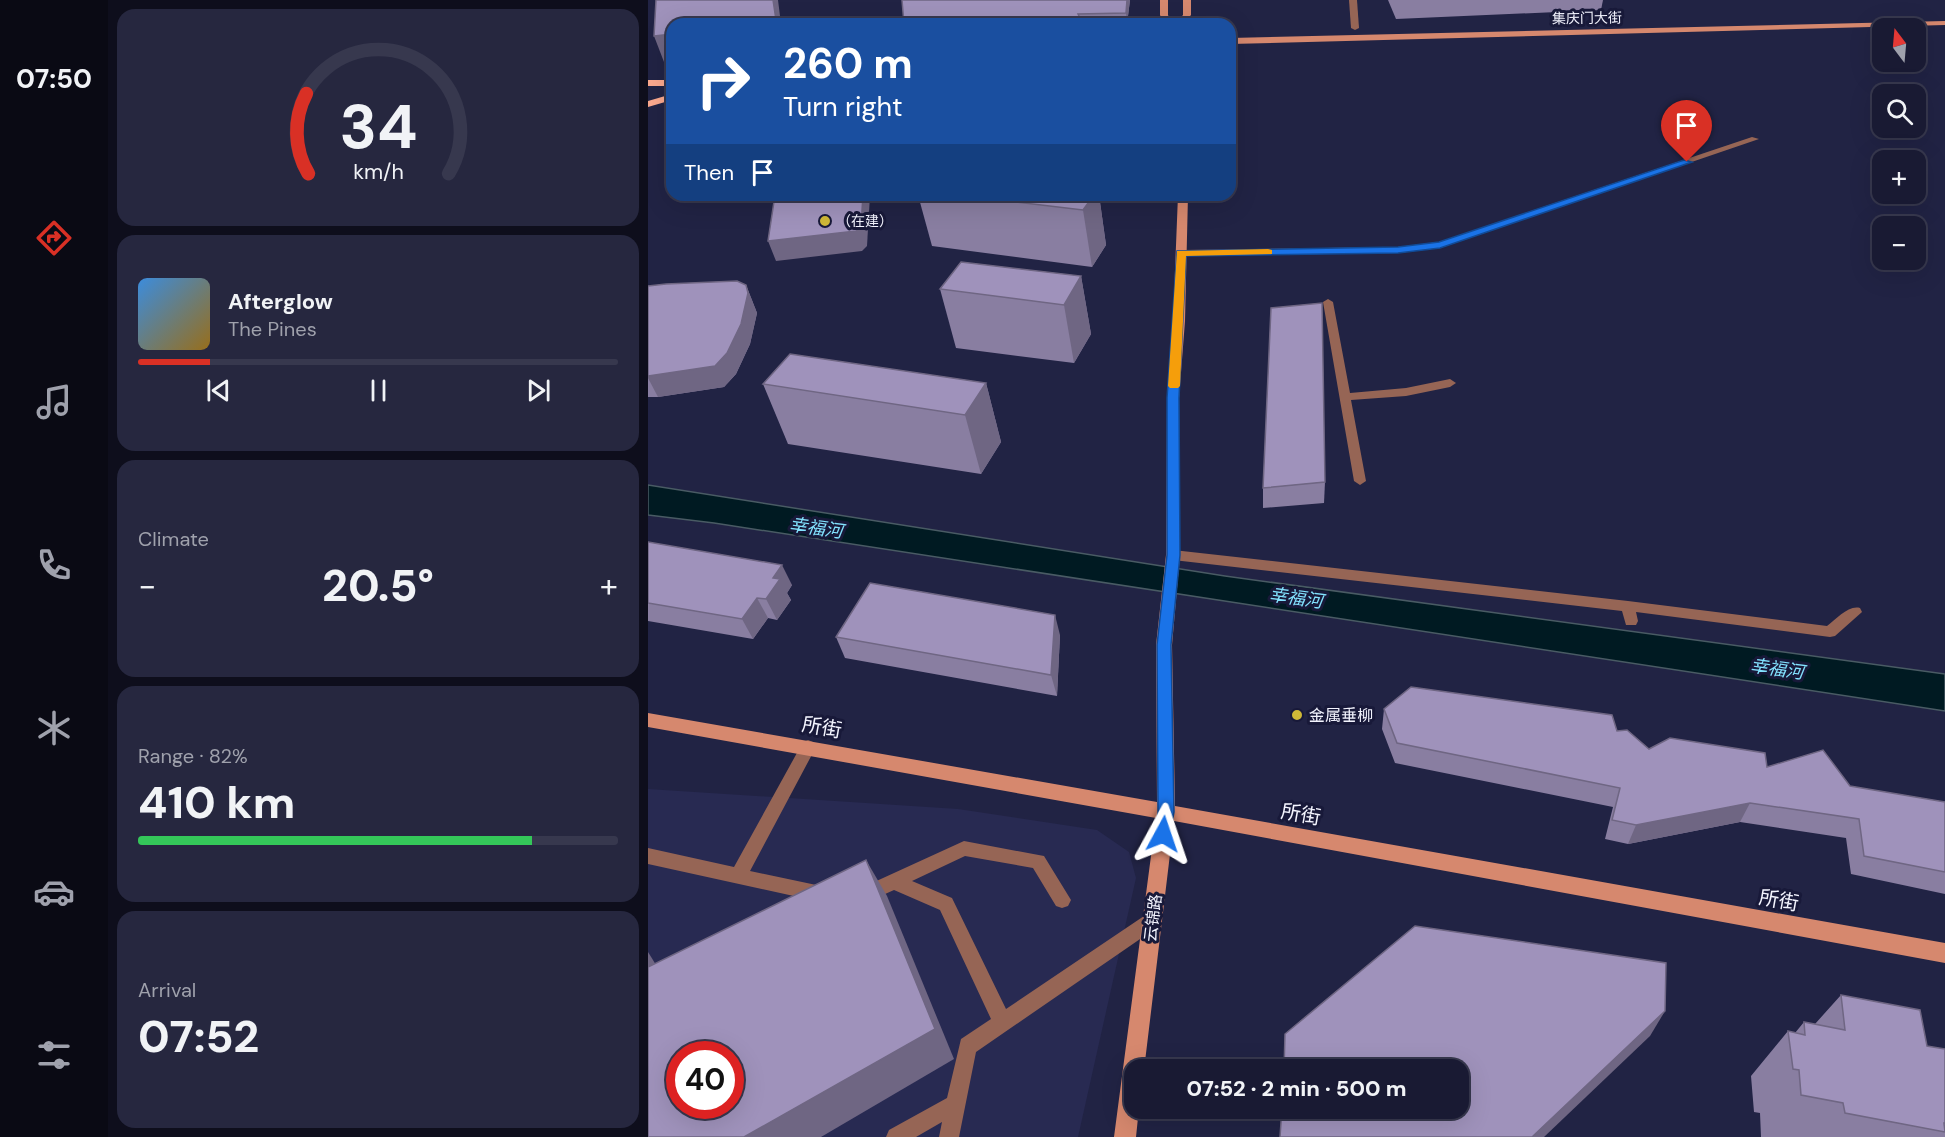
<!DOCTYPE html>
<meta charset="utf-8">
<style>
:root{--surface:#191a33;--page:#26273f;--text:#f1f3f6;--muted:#9fa1ac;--line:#37384e;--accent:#d93025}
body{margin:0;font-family:"DM Sans","Noto Sans SC",sans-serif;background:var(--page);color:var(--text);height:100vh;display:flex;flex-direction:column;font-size:22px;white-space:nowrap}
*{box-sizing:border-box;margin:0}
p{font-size:20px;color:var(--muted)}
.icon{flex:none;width:33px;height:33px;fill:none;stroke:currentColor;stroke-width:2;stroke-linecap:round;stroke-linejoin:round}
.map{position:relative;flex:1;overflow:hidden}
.sheet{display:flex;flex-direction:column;gap:9px;padding:9px;background:#0e0e1c;width:540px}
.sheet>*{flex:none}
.top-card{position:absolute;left:18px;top:18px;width:570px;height:183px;border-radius:18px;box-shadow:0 6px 24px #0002,0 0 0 2px var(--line);background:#1a4fa0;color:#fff;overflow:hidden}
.needle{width:39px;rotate:344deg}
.buttons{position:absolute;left:1224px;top:18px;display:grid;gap:12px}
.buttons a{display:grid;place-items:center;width:54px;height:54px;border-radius:12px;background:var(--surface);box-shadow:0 6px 24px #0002,0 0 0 2px var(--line);font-size:30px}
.speed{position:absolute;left:18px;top:1041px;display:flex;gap:12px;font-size:30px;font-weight:700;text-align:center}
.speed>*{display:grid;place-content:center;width:78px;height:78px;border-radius:50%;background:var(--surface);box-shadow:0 6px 24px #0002,0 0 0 2px var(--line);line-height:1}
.speed .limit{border:9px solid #d22;background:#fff;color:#111}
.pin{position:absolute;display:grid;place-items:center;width:51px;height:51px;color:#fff;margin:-62px -26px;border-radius:50% 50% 50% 0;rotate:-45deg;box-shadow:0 0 6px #0007}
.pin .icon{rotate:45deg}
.me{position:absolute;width:66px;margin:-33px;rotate:5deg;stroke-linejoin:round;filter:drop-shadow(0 0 4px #0008)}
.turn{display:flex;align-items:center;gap:21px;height:126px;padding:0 18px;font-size:27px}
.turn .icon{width:78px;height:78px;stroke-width:2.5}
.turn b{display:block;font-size:42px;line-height:51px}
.then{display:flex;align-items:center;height:57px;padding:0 18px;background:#0003;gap:12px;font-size:22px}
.big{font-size:45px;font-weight:800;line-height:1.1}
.sheet .widget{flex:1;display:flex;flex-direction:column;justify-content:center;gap:9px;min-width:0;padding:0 21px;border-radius:18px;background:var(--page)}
.sheet .dial{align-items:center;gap:0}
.dial svg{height:156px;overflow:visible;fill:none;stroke:var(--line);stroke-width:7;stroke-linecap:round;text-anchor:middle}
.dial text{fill:var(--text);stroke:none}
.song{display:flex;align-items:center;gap:18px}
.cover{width:72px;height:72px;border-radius:9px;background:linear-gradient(135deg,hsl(210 70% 55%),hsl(40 70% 35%))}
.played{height:6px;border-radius:3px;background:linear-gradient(90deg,var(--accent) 15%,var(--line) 15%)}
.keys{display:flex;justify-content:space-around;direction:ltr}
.heat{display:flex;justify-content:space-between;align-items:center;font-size:33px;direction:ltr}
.charge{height:9px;border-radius:4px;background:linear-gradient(90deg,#34c759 82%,var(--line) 0)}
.trip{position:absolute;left:476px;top:1059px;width:345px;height:60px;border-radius:18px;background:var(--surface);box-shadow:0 6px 24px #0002,0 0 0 2px var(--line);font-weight:800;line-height:60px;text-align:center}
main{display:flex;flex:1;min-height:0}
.tabs{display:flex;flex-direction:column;width:108px;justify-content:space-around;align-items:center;background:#0a0a14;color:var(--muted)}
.tabs .icon{width:42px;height:42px}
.tabs .active{color:var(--accent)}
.tabs b{font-size:27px;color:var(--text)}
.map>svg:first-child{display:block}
.built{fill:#282a52;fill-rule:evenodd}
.water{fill:#001a22;stroke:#495b64;stroke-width:1.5}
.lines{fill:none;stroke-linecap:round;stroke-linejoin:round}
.lane{fill:#966555;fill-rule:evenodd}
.secondary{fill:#d6886e;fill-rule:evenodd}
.primary{fill:#fba98e;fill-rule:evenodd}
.wall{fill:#897ea1}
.shaded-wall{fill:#6f6683}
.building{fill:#9f92bb;stroke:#6f6683;stroke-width:1.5;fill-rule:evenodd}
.route{fill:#1a73e8;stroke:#114b97;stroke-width:1.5}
.slow{fill:#f59e0b}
.poi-dot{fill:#cfb837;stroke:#181939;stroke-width:2}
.labels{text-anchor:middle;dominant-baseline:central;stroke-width:6;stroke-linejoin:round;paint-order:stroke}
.far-street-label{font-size:14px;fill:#f3f4fe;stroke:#181939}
.far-poi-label{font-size:14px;fill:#f3f4fe;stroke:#181939;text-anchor:start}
.poi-label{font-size:16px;fill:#f3f4fe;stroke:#181939;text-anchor:start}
.street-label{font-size:16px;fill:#f3f4fe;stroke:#181939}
.water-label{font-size:18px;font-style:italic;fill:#83e2fe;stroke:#181939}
.near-street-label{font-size:20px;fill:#f3f4fe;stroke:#181939}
</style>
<main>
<nav class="tabs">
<b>07:50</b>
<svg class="icon active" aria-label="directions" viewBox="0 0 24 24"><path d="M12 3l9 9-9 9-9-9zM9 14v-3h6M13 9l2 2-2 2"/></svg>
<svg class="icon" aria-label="music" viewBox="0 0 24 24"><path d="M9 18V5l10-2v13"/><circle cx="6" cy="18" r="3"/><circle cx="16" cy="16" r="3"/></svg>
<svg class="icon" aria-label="phone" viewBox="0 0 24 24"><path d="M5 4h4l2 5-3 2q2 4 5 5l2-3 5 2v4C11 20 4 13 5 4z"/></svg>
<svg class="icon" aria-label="climate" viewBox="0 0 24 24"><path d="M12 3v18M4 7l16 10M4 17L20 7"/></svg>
<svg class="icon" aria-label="car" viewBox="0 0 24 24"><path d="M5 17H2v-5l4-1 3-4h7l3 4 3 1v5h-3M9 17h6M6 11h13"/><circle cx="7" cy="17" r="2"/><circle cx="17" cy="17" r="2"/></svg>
<svg class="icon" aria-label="filters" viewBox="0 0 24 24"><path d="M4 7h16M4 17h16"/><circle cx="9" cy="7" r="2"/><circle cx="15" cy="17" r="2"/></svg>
</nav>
<section class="sheet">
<div class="widget dial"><svg viewBox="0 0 100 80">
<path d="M14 69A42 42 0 1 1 86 69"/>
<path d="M14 69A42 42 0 0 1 13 28" stroke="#d93025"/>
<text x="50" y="56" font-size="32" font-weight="700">34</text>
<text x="50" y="72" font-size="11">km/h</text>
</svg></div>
<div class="widget">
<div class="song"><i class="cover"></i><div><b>Afterglow</b><p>The Pines</p></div></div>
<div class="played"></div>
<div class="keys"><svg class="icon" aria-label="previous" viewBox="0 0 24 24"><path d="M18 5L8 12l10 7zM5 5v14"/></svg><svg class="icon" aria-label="pause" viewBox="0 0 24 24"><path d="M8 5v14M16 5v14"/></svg><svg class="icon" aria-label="next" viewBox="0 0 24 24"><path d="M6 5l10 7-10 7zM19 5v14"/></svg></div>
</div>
<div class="widget"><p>Climate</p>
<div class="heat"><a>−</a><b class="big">20.5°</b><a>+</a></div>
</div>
<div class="widget"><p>Range · 82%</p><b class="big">410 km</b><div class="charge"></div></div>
<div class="widget"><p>Arrival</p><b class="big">07:52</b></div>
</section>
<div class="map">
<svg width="1297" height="1137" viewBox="0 0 1297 1137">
<rect width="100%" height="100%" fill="#212344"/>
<path class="built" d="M0 789 310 809 449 830 481 852 488 878 430 1137H0ZM32 1054H82V1106H32Z"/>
<path class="water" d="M0 485 577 576 1297 674V711L66 523 0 515Z"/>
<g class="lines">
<g class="lane">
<path d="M701 0H709L711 28 707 30 703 28Z"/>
<path d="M1104 137 1111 139 792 248 750 253 533 256 528 253 533 250 750 247 791 242Z"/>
<path d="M680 299 685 302 702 393 758 388 802 379 808 383 802 387 758 396 703 400 718 481 712 485 706 481 675 302Z"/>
<path d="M525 550 980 601 1179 626C1189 619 1200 605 1212 608L1214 612 1187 636 1182 637 988 612 990 621 988 625H978L974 611 525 560 518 555Z"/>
<path d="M160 740 165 742 168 747 102 871 173 886 179 888 182 894 179 900 173 902 0 864V848L86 867 155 742Z"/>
<path d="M316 841 396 856 423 900 420 906 414 908 408 906 385 868 317 856 264 881 304 898 358 1009 499 914 505 912 511 914 514 920 511 926 328 1052 311 1137H291L294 1122 268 1137H238L241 1130 299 1098 313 1039 343 1019 292 910 246 890 217 903 211 901 208 895 211 889Z"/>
</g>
<g class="secondary">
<path d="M512 0H520V15L524 24H516L512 15Z"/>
<path d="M535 0H543V15L535 24H527L535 15Z"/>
<path d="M1297 21V25L582 44V38Z"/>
<path d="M530 195H540L537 321 531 398 532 555 524 645 527 806 1297 943V963L526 821 496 1070H486V1108H491L488 1137H466L508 818 0 727V713L509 802 508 645 518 555 519 398 525 321Z"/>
</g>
<g class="primary">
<rect x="0" y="80" width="24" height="6"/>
<path d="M24 94V100L0 107V101Z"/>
</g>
</g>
<g class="wall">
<path d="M482 0 479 24H256Z"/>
<path d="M740 0H955L953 10 748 19Z"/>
<path d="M270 195H451L458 245 444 267 284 246Z"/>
<path d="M433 276 443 334 426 363 308 348 292 289Z"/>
<path d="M98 285 109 313 102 344 88 374 76 387 10 397H0V286Z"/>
<path d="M338 383 353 442 333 474 140 444 115 384Z"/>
<path d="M677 482 676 503 615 508V488Z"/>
<path d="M0 542 144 585 139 593 143 600 129 620 120 618 105 639 0 621Z"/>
<path d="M412 635 409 696 197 658 188 637Z"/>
<path d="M736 709 969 731 1001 749 1119 767 1202 786 1297 802V894L1203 874 1198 838 1092 822 980 844 957 839 965 807 747 763 734 729Z"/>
<path d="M1193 995 1279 1046 1297 1049V1137H1113L1112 1113 1106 1112 1103 1076 1140 1031 1147 1033 1156 1022 1167 1024Z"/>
</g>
<g class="shaded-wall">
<path d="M125 0H130L133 24H100Z"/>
<path d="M479 0H482L479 24 478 13Z"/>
<path d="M432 18V24H367Z"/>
<path d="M24 34V60L16 62 6 36Z"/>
<path d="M215 195H222L219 246 214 251 128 261 120 241Z"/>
<path d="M446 195H451L458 245 444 267 435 210Z"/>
<path d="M433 276 443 334 426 363 416 305Z"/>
<path d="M98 285 109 313 102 344 88 374 76 387 10 397 0 378V376Z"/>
<path d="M338 383 353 442 333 474 317 415Z"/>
<path d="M134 565 144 585 139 593 143 600 129 620 118 599 125 578Z"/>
<path d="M109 598 120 618 105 639 94 619Z"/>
<path d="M407 615 412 635 409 696 403 675Z"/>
<path d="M1102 803 1092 822 980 844 988 825Z"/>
<path d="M218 860 239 896 306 1059 173 1137H96Z"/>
<path d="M0 952 18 981 0 983Z"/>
<path d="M1017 1011 1002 1036 896 1137H884Z"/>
</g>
<g class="building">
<path d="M8 0H125L128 20 100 24H24V34L6 36Z"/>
<path d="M254 0H479L478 13 430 14 432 18 367 24H256Z"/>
<path d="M127 195H215L213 226 208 231 120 241Z"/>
<path d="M311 195H446L435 210Z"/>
<path d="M313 262 433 276 416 305 292 289Z"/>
<path d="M89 281 98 285 100 293 93 324 79 353 67 366 0 376V286L18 284Z"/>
<path d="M674 303 677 482 615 488 623 308Z"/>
<path d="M142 354 338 383 317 415 115 384Z"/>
<path d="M0 542 134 565 125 578 132 579 118 599 109 598 94 619 0 603Z"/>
<path d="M222 583 407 615 403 675 188 637Z"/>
<path d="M763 687 964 715 969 731 979 730 1001 749 1022 738 1117 753 1119 767 1175 750 1202 786 1297 802V872L1216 856 1211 819 1102 803 988 825 964 820 972 788 749 743 736 709Z"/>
<path d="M218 860 287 1029 96 1137H0V967ZM32 1054H82V1106H32Z"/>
<path d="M767 926 1018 963 1017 1011 884 1137H632L634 1108H810V1070H636L637 1034Z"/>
<path d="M1193 995 1272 1010 1279 1046 1297 1049V1123H1296L1297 1132 1197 1113 1195 1103 1153 1095 1151 1070 1145 1069 1140 1031 1157 1035 1156 1022 1197 1030Z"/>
</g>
<path class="route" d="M1036 160 1044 162 792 248 750 253 538 256 531 398 532 555 523 645 526 812 521 839 515 841 509 839 507 834 510 812 509 645 519 555V398L529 251 750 247 791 242Z"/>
<path class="slow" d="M620 249 624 250V254L538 256 532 386 530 388H522L520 386 529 251Z"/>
<g class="poi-dot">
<circle cx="177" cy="221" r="6"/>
<circle cx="649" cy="715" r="6"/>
</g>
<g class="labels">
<g class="far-street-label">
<text transform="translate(939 18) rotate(-1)">集庆门大街</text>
</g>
<g class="far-poi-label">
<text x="189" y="221">（在建）</text>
</g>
<g class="poi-label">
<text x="661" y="715">金属垂柳</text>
</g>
<g class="street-label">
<text transform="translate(505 918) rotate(-83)">云锦路</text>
</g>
<g class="water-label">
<text transform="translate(168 528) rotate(8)">幸福河</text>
<text transform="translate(648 598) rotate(8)">幸福河</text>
<text transform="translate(1129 669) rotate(8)">幸福河</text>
</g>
<g class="near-street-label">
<text transform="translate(174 727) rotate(10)">所街</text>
<text transform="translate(653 814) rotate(10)">所街</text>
<text transform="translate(1131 900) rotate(10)">所街</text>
</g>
</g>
</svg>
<div class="buttons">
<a><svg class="needle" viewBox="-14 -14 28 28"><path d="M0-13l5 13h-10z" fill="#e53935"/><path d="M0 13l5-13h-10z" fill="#9fa1ac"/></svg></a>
<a><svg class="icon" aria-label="search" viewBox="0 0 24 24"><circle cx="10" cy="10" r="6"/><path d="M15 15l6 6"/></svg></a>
<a>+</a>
<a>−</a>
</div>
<div class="speed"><div class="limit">40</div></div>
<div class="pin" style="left:1039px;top:162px;background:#d93025"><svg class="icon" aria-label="arrive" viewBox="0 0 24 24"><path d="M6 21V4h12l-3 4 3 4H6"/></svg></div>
<svg class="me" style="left:515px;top:834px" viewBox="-20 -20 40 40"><path d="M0-17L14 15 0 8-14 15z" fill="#1a73e8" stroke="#fff" stroke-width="4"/></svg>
<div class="trip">07:52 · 2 min · 500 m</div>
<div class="top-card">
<div class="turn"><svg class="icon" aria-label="right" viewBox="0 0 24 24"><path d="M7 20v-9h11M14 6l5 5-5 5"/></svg><div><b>260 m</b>Turn right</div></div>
<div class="then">Then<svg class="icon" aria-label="arrive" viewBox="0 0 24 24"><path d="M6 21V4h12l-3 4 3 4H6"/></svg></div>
</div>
</div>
</main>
